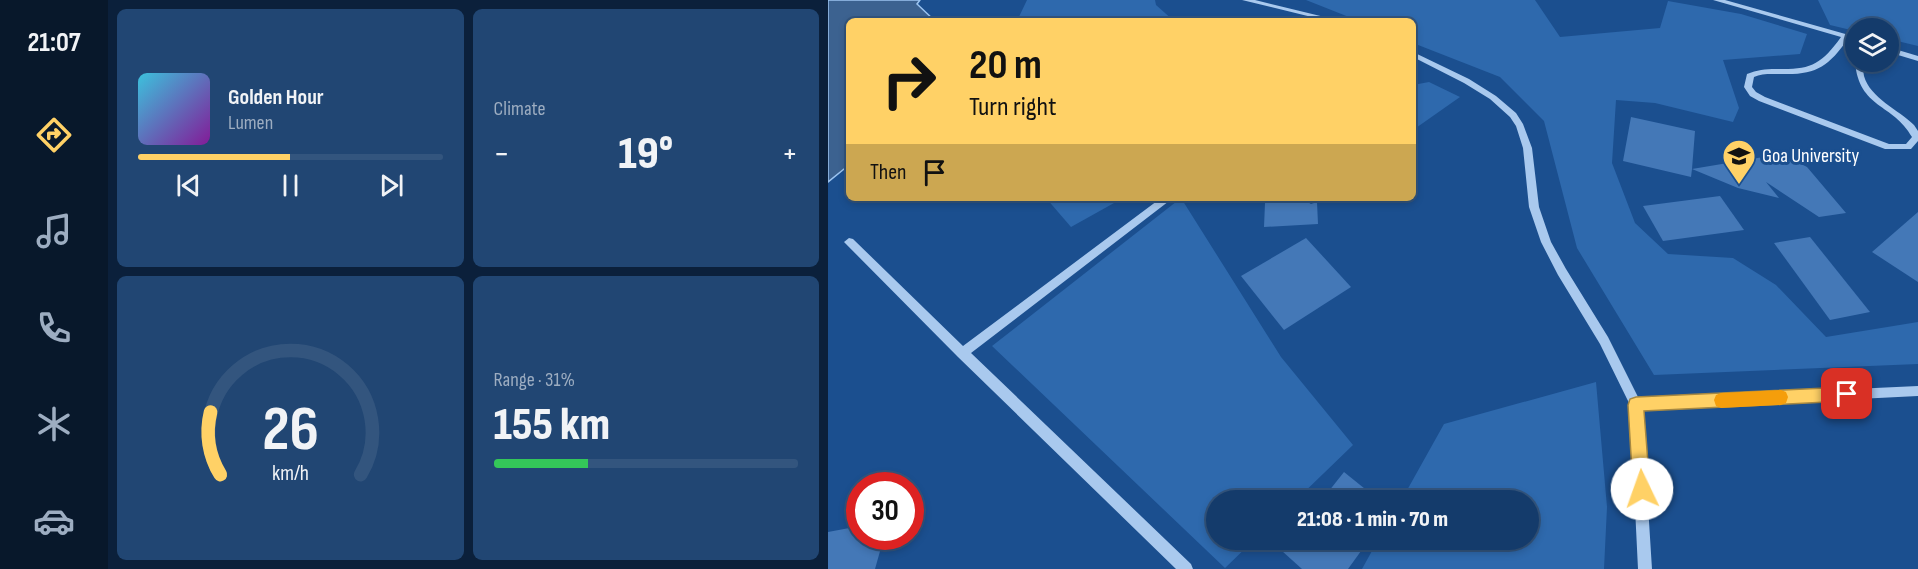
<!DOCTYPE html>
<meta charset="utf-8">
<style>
:root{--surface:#143b6b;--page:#214673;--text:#f1f3f6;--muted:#9dadc1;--line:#33557e;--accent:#ffd166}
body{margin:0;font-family:"Sofia Sans Condensed",sans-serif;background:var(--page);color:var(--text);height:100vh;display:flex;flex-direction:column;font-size:22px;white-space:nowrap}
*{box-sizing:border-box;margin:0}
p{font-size:20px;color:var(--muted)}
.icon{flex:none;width:33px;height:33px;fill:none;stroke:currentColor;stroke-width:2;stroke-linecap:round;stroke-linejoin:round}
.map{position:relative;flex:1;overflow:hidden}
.side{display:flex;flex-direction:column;gap:9px;padding:9px;background:#0b203b;width:720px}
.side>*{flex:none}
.top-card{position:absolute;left:18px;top:18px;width:570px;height:183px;border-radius:9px;box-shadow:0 3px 9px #0003,0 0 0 2px var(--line);background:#ffd166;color:#111;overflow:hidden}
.controls{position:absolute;left:1017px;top:18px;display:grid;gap:12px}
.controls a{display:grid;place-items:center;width:54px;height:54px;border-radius:50%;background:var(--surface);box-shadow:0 3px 9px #0003,0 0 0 2px var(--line);font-size:30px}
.speed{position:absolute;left:18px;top:472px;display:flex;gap:12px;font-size:30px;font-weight:700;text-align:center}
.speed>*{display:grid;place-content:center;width:78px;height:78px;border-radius:50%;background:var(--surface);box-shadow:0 3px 9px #0003,0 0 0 2px var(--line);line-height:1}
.speed .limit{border:9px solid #d22;background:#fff;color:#111}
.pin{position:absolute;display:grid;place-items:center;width:51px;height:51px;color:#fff;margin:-26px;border-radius:12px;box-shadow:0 3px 9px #0006}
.me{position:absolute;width:66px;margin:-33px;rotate:357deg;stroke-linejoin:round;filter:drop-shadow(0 0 4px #0008)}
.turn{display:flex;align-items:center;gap:21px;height:126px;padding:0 24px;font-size:27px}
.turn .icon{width:78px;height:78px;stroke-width:2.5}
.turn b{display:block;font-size:42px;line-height:51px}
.then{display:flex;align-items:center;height:57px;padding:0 24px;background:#0003;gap:12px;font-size:22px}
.big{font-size:45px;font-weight:800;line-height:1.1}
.side .tile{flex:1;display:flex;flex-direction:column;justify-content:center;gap:9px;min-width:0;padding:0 21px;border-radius:9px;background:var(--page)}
.side .dial{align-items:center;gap:0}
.dial svg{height:156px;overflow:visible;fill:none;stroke:var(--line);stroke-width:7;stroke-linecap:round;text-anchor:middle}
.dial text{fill:var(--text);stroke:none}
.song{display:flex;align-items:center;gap:18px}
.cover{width:72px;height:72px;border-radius:9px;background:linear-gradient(135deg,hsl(190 70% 55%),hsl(290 70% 35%))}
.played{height:6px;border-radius:3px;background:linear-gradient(90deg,var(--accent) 50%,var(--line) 50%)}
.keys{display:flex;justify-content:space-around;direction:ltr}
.heat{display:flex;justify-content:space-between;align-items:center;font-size:33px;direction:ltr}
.charge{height:9px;border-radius:4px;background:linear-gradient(90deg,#34c759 31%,var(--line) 0)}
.side .tiles{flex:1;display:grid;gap:9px;grid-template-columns:repeat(2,1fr)}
.trip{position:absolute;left:378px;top:490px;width:333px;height:60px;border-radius:30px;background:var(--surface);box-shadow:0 3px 9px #0003,0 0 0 2px var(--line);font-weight:800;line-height:60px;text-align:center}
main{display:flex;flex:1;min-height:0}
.tab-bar{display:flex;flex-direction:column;width:108px;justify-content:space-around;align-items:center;background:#08182b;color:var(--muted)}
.tab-bar .icon{width:42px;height:42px}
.tab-bar .selected{color:var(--accent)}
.tab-bar b{font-size:27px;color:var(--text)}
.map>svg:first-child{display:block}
.green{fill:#2e69ad}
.water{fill:#3c6290;stroke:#9cc4f0;stroke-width:1.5}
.building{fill:#4478b7}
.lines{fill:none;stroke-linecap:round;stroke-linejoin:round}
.minor{fill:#a9c9ee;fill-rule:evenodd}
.route{fill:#ffd166;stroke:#a68842;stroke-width:1.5}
.slow{fill:#f59e0b}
.labels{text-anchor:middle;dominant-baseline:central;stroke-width:6;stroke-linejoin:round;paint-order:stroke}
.poi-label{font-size:20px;fill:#fff;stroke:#1b4f8f;text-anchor:start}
</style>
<main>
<nav class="tab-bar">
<b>21:07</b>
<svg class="icon selected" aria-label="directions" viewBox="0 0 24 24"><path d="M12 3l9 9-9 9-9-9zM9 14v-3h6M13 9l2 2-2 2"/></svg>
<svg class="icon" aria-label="music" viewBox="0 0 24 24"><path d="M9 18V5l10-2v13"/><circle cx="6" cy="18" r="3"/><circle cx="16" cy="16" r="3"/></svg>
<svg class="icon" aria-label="phone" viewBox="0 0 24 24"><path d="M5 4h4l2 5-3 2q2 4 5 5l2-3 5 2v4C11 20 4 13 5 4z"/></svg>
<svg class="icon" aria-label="climate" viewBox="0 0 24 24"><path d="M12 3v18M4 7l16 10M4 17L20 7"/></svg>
<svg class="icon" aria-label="car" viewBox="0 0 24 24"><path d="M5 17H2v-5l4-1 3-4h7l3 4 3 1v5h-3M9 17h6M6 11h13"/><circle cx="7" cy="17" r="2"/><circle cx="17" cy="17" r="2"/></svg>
</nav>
<section class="side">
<div class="tiles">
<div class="tile">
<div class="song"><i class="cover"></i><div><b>Golden Hour</b><p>Lumen</p></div></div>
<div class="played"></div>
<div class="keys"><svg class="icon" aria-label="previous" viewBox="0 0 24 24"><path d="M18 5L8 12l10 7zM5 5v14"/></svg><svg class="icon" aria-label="pause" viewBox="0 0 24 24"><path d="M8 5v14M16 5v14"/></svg><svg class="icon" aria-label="next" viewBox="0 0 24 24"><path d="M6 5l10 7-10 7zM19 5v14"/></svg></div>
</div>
<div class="tile"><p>Climate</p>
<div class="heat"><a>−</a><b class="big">19°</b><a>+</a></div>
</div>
<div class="tile dial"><svg viewBox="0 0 100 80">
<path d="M14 69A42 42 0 1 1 86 69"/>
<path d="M14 69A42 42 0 0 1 9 37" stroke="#ffd166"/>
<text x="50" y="56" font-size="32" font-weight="700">26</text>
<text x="50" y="72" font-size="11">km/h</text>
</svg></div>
<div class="tile"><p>Range · 31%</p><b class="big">155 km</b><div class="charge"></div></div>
</div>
</section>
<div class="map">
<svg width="1090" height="569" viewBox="0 0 1090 569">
<rect width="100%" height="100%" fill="#1b4f8f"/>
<g class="green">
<path d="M199 0H327L328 5 346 21H189Z"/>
<path d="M478 0H707L732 37 832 28 840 1 913 14 979 34 972 54 895 60 911 108 905 122 827 103 788 100 784 163 807 223 840 254 905 258 948 285 998 337 1090 322V364L826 375 749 248 716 121 672 77 585 43V21H531Z"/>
<path d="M990 0H1090V46L1061 39 1060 28H1028L1027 31 1002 25Z"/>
<path d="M601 82 632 97 585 130V85Z"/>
<path d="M218 198H295L243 227Z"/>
<path d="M353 198 453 357 525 445 467 501H388V540H426L397 568 164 346Z"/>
<path d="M768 382 779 507 776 569H534L550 540H700V501H573L616 424Z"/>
</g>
<path class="water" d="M0 0H92L89 4 107 21H21V165L0 182Z"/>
<g class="building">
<path d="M803 117 867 131 864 169 953 154 979 167 1018 213 991 217 938 182 951 198 910 188 864 169 863 177 795 161Z"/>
<path d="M892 196 916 230 835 241 815 206Z"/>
<path d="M478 201 483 204 489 202 490 224 436 227 437 203Z"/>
<path d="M1090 212V282L1044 252Z"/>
<path d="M982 237 1042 312 1002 320 946 243Z"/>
<path d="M478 238 523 287 456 330 413 276Z"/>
<path d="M516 472 552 501H493Z"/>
<path d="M32 526V537H56L47 569H0V532Z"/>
<path d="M462 540H541L520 569H474L454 551Z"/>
</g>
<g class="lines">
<g class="minor">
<path d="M414 0H427L513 21H500Z"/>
<path d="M885 0H897L1028 37V41L1020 39C1000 67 988 75 954 74 944 74 934 73 926 77L924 87 928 92 937 97 1061 144H1078L1084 137C1065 103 1031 109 1027 62H1035C1035 66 1035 71 1036 76 1042 98 1071 110 1086 125L1090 131V141L1083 149H1057L931 101 922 96 916 87 919 74C929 70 937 69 948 69 982 70 993 65 1013 37Z"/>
<path d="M1060 47 1090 56V61L1060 52Z"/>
<path d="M585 52 641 79 668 96 688 113 695 124 704 148 711 207 723 242 738 269 780 337 811 399 1090 386V396L814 410 824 569H810L802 405 772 344 730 275 713 242 701 207 695 148 688 126 682 117 662 99 636 83 585 57Z"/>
<path d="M333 198H345L143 353 363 564 365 569H348L130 357 16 242 21 238 25 239 135 346Z"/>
<path d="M478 198H488L489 199 484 202Z"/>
</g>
</g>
<path class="route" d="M1019 387 1025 389 1027 394 1025 399 1019 401 816 411 822 489 820 495 814 498 808 495 805 489 800 405 802 399 808 397Z"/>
<path class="slow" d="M953 390 958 392 960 397 958 403 953 405 893 408 888 406 886 400 888 395 893 393Z"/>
<defs>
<symbol id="university-pin" viewBox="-11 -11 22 30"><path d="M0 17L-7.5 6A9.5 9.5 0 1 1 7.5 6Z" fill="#ffd166" stroke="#1b4f8f"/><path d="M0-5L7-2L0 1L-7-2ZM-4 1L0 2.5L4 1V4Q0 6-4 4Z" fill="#111"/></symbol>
</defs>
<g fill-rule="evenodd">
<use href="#university-pin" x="892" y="137" width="38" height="52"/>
</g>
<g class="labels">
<g class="poi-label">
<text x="934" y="156">Goa University</text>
</g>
</g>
</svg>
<div class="controls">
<a><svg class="icon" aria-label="layers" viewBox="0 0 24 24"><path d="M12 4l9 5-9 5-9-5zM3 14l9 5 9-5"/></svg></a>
</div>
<div class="speed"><div class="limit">30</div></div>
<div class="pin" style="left:1019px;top:394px;background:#d93025"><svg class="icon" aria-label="arrive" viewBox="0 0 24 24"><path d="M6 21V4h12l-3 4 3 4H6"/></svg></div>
<svg class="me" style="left:814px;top:489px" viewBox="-20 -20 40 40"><circle r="19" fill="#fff"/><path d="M0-13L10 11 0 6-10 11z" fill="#ffd166"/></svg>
<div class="trip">21:08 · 1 min · 70 m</div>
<div class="top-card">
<div class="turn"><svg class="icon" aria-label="right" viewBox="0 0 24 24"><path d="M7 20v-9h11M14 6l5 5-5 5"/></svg><div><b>20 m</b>Turn right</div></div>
<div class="then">Then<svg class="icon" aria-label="arrive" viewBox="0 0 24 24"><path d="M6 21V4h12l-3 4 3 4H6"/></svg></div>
</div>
</div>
</main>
